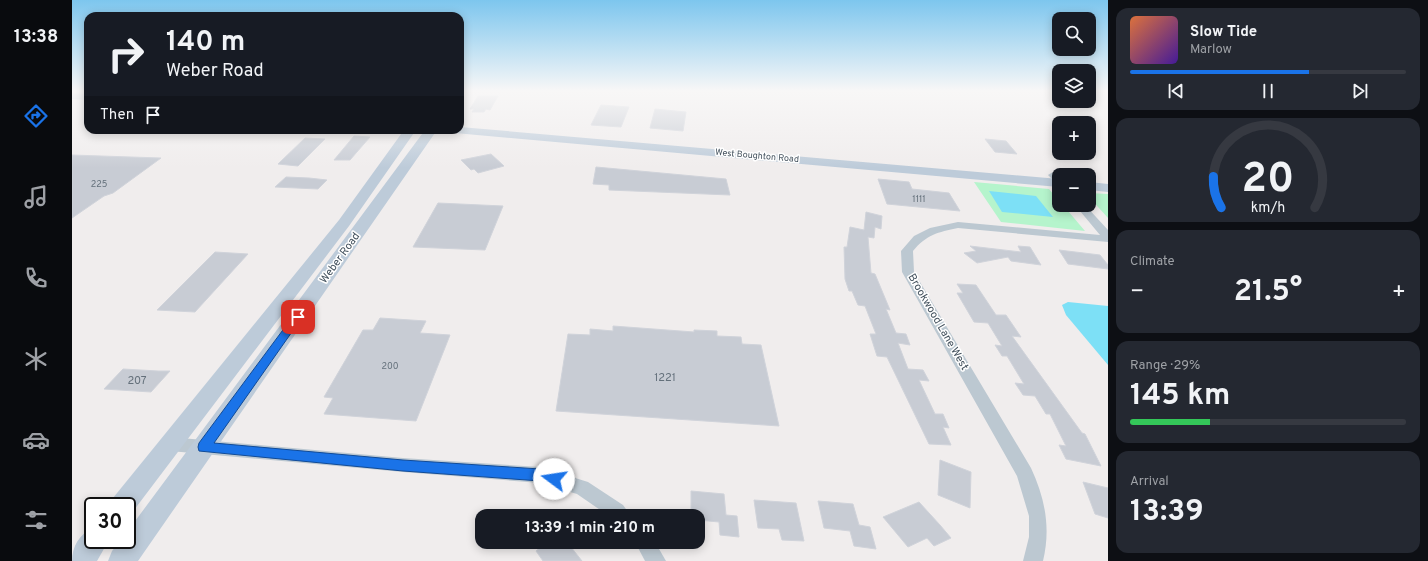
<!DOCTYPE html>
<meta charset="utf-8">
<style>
:root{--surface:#171b24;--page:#242831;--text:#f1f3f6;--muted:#9ea1a6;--line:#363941;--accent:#1a73e8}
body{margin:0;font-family:Overpass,sans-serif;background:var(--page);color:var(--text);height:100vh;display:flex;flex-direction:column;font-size:15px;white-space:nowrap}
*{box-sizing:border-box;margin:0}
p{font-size:13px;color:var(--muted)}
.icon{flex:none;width:22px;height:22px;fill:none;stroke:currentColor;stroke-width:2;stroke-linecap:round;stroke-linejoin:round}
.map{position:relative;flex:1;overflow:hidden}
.drawer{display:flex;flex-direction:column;gap:8px;padding:8px;background:#0d0f14;width:320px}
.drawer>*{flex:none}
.hud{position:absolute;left:12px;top:12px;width:380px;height:122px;border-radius:12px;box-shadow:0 2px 10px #0003;background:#171b24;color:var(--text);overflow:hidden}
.controls{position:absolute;left:980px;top:12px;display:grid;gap:8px}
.controls a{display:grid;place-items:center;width:44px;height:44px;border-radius:8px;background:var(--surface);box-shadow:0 2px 10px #0003;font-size:20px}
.speed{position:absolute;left:12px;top:497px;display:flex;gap:8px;font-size:20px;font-weight:700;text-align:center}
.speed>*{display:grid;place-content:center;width:52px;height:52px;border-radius:50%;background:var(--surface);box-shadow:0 2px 10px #0003;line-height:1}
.speed .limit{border:2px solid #111;border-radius:6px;background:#fff;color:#111}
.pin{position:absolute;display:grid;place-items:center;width:34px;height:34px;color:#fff;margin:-17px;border-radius:8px;box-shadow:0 2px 6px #0006}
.me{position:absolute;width:44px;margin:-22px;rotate:284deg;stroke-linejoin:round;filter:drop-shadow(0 0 3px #0008)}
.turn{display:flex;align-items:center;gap:14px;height:84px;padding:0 16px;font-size:18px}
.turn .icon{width:52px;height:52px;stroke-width:2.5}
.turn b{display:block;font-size:28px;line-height:34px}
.then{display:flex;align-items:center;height:38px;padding:0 16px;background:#0003;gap:8px;font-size:15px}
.big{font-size:30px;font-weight:700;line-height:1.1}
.drawer .tile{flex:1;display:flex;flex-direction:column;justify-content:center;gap:6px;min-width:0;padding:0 14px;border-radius:12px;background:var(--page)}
.drawer .dial{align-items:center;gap:0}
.dial svg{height:104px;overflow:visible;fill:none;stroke:var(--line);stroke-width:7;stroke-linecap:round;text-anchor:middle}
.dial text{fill:var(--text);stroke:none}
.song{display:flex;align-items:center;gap:12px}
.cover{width:48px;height:48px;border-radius:6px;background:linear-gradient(135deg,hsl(20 70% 55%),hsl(260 70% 35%))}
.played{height:4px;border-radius:2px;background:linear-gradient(90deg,var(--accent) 65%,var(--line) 65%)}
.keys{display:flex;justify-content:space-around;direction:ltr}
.heat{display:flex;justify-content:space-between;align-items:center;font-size:22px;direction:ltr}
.charge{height:6px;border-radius:3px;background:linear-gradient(90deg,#34c759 29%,var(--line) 0)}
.trip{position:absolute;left:403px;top:509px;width:230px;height:40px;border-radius:12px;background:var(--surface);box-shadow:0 2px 10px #0003;font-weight:700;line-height:40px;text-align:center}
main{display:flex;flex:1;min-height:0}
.tab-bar{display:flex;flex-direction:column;width:72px;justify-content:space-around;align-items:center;background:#090b0e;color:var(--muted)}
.tab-bar .icon{width:28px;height:28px}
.tab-bar .selected{color:var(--accent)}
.tab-bar b{font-size:18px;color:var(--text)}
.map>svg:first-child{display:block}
.green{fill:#b5f4cc}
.water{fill:#7de0f6}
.building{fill:#c8ccd4;stroke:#d0d3da}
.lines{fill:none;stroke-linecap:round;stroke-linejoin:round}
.minor{fill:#bcc8d1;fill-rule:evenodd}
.secondary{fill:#bdcbd9;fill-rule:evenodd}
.route{fill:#1a73e8;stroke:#114b97}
.labels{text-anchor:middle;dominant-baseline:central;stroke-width:3;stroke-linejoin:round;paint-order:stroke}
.far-street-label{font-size:9px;fill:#43515d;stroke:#fff}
.number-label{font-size:9px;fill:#64707b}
.street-label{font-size:11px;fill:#43515d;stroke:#fff}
.near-number-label{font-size:11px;fill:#64707b}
</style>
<main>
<nav class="tab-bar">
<b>13:38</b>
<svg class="icon selected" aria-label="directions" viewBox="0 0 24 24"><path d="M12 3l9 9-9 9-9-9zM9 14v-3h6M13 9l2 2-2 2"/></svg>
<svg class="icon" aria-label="music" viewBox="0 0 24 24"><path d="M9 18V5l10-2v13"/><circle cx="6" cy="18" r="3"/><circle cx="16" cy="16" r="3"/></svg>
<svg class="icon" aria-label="phone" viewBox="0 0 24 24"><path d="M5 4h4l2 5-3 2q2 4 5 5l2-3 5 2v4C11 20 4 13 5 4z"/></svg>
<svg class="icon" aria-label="climate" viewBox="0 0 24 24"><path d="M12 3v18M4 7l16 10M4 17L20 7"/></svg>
<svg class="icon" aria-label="car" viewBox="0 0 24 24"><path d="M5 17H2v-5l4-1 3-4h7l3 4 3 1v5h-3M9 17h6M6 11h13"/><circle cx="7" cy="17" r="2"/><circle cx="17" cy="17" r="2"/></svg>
<svg class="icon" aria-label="filters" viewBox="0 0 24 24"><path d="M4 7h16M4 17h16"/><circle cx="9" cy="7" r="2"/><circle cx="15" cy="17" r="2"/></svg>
</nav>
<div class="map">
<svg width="1036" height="561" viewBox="0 0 1036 561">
<rect width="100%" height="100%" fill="#f0eded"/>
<g class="green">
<path d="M902 182 977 189 987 201V205H991L1013 231 929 222Z"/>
<path d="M1017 193 1036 194V218L1017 197Z"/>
</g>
<g class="water">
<path d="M917 191 964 196 981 217 930 212Z"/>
<path d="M996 302 1036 306V365L994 315 990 305Z"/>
</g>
<g class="building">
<path d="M406 96H426L418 110 414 109 412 112H400L402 109H398Z"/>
<path d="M529 105 557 107 549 127 519 125Z"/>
<path d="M583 109 614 112 611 131 578 128Z"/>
<path d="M282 136 298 137 278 160H262Z"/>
<path d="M233 138 253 139 226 166 206 164Z"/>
<path d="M913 139 934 141 945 154 923 152Z"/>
<path d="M419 154 432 166 406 173 402 169 399 170 389 160Z"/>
<path d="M0 155 89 158 41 193 32 196 0 218Z"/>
<path d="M524 167 654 179 658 195 537 190V185L521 184Z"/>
<path d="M214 177 237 178 255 180 246 189 203 187Z"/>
<path d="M806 179 837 182 840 189 877 193 888 211 815 204Z"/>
<path d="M366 203 431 206 413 250 341 247Z"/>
<path d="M794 212 810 216 809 229 803 227 802 238 796 237 799 273 803 274 818 310 814 309 824 333 834 334 838 345 826 343 836 369 851 370 857 381 847 380 863 414H871L877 428 871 427 879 445 857 444 815 357 805 356 798 334H804L793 306 786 305 780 291H777L773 279 772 247H775L778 227 792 230Z"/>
<path d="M898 246 949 252 946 246 958 247 969 265 939 261 936 257 905 263 892 253 904 251Z"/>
<path d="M987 250 1028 255 1036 265V269L996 264Z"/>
<path d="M143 252 176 254 123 312 85 310Z"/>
<path d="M885 284 904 285 924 315H934L949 337 940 336 1010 433 1013 434 1029 466 994 459 987 445 994 446 978 414H974L963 396 951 395 943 383 952 384 935 356H930L923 345 930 346 916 323 902 322 885 293H891Z"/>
<path d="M308 318 354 321 348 333 378 335 344 421 252 414 261 398 252 397 291 330H301Z"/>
<path d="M541 326 622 332V330L645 331V336L669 337 670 344 689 345 707 426 484 411 496 334 518 335V329L541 331Z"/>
<path d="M51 369 86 371H98L79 392 32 389Z"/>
<path d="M868 460 899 472 898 508 866 495Z"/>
<path d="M1011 482 1036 488V518L1023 514Z"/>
<path d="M619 491 652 494 654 515 665 516 667 537 648 535 647 522 626 520V516H619Z"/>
<path d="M682 500 724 503 732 541 710 540 707 529 686 528Z"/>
<path d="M746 501 781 504 787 525 798 527 804 549 782 546 778 531 752 528Z"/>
<path d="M847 502 868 525 879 538 862 546 855 538 836 547 811 517Z"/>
<path d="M475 542H495L510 561H471L464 551Z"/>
</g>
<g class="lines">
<g class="minor">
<path d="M981 172 987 176V184L984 183 976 175Z"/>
<path d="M1003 205H1013L1036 230V242L886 228C866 232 854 235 841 251L842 272 959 468C973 498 979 528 971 561H951L957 537V516L945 476 830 272 829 251 842 236 858 228 886 222 1028 235Z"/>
<path d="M98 437 331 458 468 467 516 482 551 505 559 516H537L505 494 468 483 331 472 98 451 92 449 90 444 92 439Z"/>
<path d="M563 542H583L594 561H573Z"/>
</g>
<g class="secondary">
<path d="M0 93 16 94V100L0 99Z"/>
<path d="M388 127 987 179V187L383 133 377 130H388Z"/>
<path d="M332 130H344L277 226 59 514 55 516V506H37L41 498 267 220Z"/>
<path d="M353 130H365L66 561H36L40 551 49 540H55V532Z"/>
<path d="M1017 182 1036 184V192L1017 190Z"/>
<path d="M21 528V540H37L25 561H0C0 547 7 534 21 528Z"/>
</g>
</g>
<linearGradient id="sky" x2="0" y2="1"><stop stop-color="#7dc6ee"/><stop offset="0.54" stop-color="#f8f7f7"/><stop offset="1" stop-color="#f8f7f7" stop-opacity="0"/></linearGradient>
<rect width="1036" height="168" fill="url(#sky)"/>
<path class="route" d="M226 314 230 317 229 319 142 443 331 460 468 469 487 475 489 479 487 484 482 485 468 481 331 471 127 451 126 447 127 443 222 315Z"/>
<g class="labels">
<g class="far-street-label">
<text transform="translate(685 156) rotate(5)">West Boughton Road</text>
</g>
<g class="number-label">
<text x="27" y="184">225</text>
<text x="847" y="199">1111</text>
<text x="318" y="366">200</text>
</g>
<g class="street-label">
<text transform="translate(268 258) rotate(-54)">Weber Road</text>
<text transform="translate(866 322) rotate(60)">Brookwood Lane West</text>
</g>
<g class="near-number-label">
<text x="593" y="378">1221</text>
<text x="65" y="381">207</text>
</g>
</g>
</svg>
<div class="controls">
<a><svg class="icon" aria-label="search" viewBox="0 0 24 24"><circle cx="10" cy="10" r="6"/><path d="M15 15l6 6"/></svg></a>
<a><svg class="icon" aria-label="layers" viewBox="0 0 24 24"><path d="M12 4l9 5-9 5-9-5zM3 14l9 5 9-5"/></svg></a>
<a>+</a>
<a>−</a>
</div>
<div class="speed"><div class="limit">30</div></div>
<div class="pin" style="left:226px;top:317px;background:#d93025"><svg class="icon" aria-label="arrive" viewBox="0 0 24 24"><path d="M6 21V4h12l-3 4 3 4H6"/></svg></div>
<svg class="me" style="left:482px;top:479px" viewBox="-20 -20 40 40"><circle r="19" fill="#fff"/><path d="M0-13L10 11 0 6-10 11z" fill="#1a73e8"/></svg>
<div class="trip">13:39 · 1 min · 210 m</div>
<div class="hud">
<div class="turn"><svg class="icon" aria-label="right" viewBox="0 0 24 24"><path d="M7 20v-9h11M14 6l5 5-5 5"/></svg><div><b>140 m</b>Weber Road</div></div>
<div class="then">Then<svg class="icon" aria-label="arrive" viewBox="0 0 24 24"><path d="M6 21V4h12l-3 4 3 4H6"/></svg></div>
</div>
</div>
<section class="drawer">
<div class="tile">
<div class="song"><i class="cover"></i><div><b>Slow Tide</b><p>Marlow</p></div></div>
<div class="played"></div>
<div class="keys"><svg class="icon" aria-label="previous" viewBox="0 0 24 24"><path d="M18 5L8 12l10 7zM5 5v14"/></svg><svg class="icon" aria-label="pause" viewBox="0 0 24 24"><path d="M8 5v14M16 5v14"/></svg><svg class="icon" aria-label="next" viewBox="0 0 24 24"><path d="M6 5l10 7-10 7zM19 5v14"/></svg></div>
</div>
<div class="tile dial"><svg viewBox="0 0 100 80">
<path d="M14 69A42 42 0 1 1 86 69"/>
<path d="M14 69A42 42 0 0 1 8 45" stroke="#1a73e8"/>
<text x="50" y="56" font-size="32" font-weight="700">20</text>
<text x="50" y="72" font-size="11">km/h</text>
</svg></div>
<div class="tile"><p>Climate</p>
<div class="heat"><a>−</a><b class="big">21.5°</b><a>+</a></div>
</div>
<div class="tile"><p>Range · 29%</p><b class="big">145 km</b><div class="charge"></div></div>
<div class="tile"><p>Arrival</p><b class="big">13:39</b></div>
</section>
</main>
